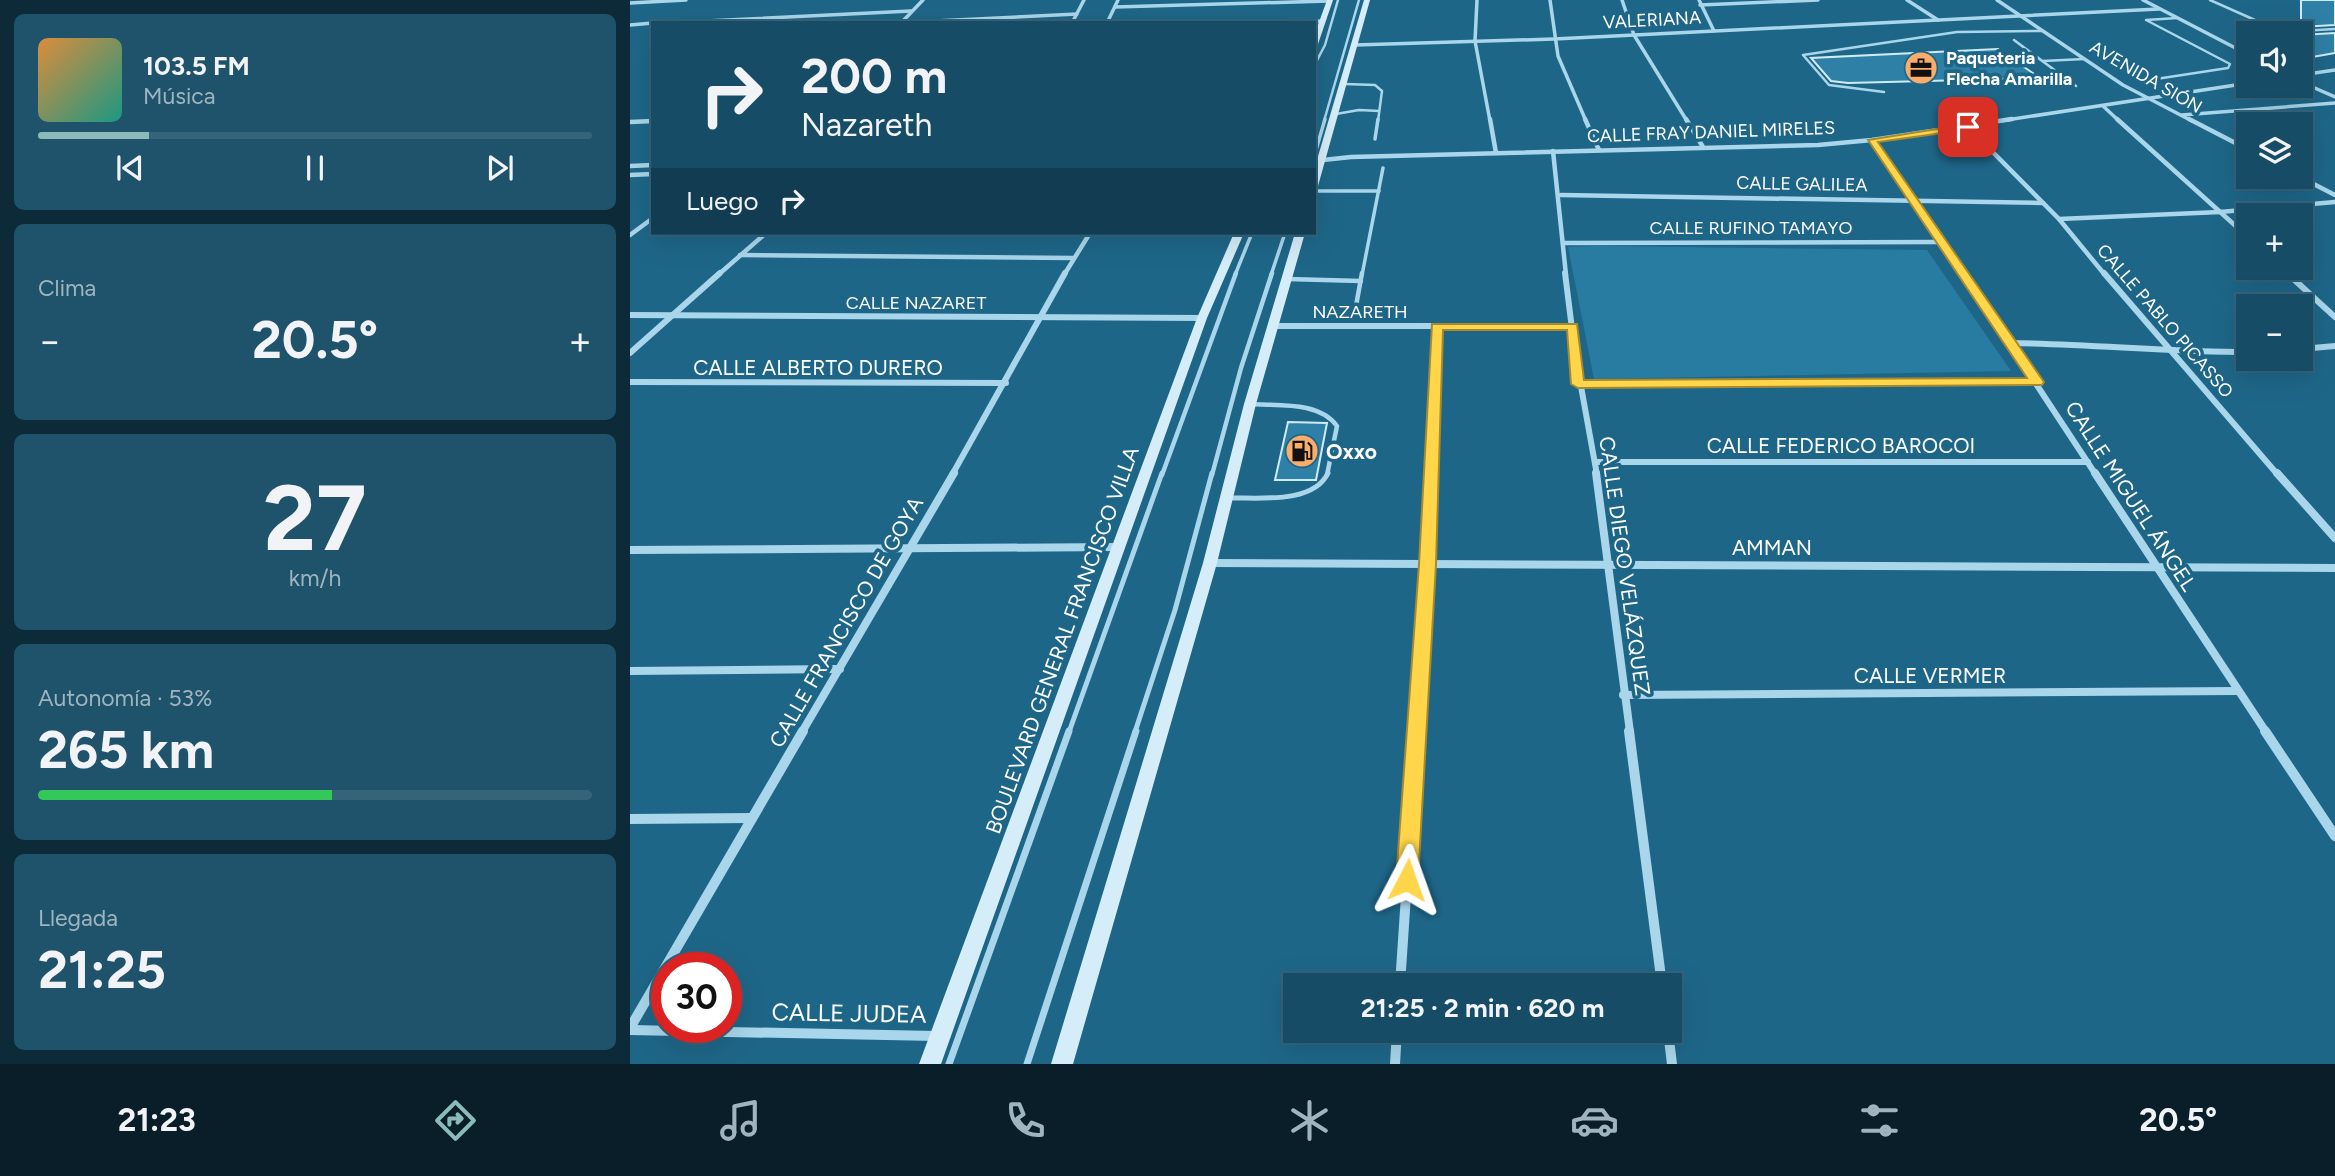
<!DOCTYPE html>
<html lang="es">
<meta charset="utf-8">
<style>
:root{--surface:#164c66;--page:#1f536c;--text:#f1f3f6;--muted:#9eb4bf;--line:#35637a;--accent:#8bbbb9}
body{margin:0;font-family:Figtree,sans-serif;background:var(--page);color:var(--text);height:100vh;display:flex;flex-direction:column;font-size:26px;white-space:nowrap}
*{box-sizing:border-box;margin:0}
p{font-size:23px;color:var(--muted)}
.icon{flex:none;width:38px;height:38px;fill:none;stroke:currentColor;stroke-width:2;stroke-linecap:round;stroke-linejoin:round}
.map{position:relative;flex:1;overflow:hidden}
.details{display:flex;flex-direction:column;gap:14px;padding:14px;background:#0c2a38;width:630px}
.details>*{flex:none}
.guide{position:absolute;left:21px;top:21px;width:665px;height:214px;border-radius:0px;box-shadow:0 7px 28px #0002,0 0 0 2px var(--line);background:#164c66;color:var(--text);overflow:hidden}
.buttons{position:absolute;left:1606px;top:21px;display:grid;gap:14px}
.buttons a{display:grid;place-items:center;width:77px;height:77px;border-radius:0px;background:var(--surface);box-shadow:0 7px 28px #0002,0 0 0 2px var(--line);font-size:35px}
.speed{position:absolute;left:21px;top:952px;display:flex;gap:14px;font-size:35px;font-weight:700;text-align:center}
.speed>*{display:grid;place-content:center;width:91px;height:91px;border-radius:50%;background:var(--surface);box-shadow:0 7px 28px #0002,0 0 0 2px var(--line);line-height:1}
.speed .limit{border:10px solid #d22;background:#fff;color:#111}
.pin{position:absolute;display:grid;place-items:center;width:60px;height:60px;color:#fff;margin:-30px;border-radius:14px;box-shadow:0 4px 10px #0006}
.me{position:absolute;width:77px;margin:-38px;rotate:4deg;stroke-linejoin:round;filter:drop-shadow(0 0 5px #0008)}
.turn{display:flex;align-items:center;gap:24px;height:147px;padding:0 35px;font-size:32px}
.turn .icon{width:91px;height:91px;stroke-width:2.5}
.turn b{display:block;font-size:49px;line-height:60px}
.then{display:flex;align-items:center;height:66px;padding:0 35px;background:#0003;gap:14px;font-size:26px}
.big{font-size:52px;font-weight:700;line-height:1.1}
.details .card{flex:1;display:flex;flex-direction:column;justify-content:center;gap:10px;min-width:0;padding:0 24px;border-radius:10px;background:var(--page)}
.details .dial{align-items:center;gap:0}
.dial b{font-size:91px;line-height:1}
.song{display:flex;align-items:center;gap:21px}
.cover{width:84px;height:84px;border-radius:10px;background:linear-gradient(135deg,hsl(30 70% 55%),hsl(170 70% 35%))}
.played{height:7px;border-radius:4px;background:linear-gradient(90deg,var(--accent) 20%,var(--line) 20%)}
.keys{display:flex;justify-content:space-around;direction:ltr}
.heat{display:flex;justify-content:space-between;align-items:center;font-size:38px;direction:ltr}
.charge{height:10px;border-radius:5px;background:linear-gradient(90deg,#34c759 53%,var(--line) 0)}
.trip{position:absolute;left:653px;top:973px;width:399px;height:70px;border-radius:0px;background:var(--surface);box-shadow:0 7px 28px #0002,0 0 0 2px var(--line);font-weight:700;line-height:70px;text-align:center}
.menu{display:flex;height:112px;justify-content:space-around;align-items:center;background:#091e29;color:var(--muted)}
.menu .icon{width:49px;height:49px}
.menu .active{color:var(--accent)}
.menu b{font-size:32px;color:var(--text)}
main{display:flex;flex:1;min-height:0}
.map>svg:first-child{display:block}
.green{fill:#287ba1}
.building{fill:#2e80a6;stroke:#ceebf8;stroke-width:2}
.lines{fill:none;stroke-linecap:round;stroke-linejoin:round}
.lane-far4{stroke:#a9d6eb;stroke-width:2.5}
.lane-far3{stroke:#a9d6eb;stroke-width:3.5}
.lane-far2{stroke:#a9d6eb;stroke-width:4.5}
.lane-far1{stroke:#a9d6eb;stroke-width:5}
.lane{stroke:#a9d6eb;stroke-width:7}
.street-far4{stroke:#a9d6eb;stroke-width:3.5}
.street-far3{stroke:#a9d6eb;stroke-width:4.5}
.street-far2{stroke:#a9d6eb;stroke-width:6}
.street-far1{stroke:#a9d6eb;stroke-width:8}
.street{stroke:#a9d6eb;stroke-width:10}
.secondary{fill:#d5edf8;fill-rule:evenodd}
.route{fill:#ffd54a;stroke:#a68a30;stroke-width:2}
.labels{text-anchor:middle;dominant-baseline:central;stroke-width:7;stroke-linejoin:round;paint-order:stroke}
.far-street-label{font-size:18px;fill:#fff;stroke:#1e6688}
.far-poi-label{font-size:18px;font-weight:bold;fill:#fff;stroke:#1e6688;text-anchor:start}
.street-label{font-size:21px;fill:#fff;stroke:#1e6688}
.poi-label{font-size:21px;font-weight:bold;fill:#fff;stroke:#1e6688;text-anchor:start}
.near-street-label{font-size:24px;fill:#fff;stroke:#1e6688}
</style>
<main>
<section class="details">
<div class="card">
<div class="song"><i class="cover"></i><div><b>103.5 FM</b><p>Música</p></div></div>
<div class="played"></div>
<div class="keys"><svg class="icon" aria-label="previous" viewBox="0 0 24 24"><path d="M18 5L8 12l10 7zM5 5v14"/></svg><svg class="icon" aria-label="pause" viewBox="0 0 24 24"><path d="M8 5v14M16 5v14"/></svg><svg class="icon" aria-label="next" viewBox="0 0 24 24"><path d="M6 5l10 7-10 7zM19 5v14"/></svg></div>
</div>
<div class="card"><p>Clima</p>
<div class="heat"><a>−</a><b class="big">20.5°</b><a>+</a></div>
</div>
<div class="card dial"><b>27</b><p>km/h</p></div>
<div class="card"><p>Autonomía · 53%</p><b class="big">265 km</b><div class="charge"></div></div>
<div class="card"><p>Llegada</p><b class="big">21:25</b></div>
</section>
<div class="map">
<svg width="1705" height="1064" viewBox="0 0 1705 1064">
<rect width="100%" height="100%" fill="#1e6688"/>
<path class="green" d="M965 246 1297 250 1381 371 964 379 938 247Z"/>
<g class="building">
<path d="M1671 0H1705V25L1671 27Z"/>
<path d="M1705 33V53L1671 59V35Z"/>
<path d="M1368 49 1410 78 1218 83 1201 81 1181 58Z"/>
<path d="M658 422 697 423 686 480H645Z"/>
</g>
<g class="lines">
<g class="lane-far4">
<path d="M1580 0 1652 32 1705 29"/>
<path d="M1384 40 1446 86"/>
<path d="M1413 61 1454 59"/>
<path d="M684 66 695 45 708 0"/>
<path d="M1526 79 1598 68 1600 64 1516 20 1547 18"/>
<path d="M715 84 745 85 752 91 748 121"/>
<path d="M1254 92 1199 85 1173 55 1327 32 1411 31"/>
<path d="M706 114 729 110 749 111"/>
<path d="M694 121 729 0"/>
</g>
<g class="lane-far3">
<path d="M745 139 748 119"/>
<path d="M684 157 695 119"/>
<path d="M684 191H749"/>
<path d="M605 275 622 233"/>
<path d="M641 275 655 233"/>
<path d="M732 275 753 168"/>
</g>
<g class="lane-far2">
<path d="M657 279 731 281"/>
<path d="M726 306 732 273"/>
<path d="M620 404C648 406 689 401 707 426L697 475"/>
<path d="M532 475 606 273"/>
<path d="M582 475 611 368 642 273"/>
</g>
<g class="lane-far1">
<path d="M597 498C626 497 683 505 698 473"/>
<path d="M439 732 532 473"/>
<path d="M505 732 545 610 582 473"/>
</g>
<g class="lane">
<path d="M319 1064 439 731"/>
<path d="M397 1064 506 731"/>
</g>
<g class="street-far4">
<path d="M847 0 845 41 860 121"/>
<path d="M920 0 928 56 956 121"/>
<path d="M992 0 1004 35 1057 121"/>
<path d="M1069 0 1084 31"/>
<path d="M1277 0 1308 20"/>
<path d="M1367 0 1493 85 1562 121"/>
<path d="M1513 0 1619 55"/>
<path d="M0 3 56 0"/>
<path d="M1070 5 1188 0"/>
<path d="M485 7 699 1"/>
<path d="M305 21 447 14"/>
<path d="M34 23 281 11"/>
<path d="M271 23 293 0"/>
<path d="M442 23 454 0"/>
<path d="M477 23 488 0"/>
<path d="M641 23 692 21"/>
<path d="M0 25 23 23"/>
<path d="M725 45 924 39 1529 9"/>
<path d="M1671 75 1705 70"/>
<path d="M1671 82 1705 97"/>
<path d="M1473 106 1489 121"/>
<path d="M1552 115 1705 103"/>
<path d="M1370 121 1619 83"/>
</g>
<g class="street-far3">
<path d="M860 119 866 153"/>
<path d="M955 119 969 150"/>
<path d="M1056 119 1073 147"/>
<path d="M1487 119 1619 238"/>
<path d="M1559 119 1619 150"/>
<path d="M0 122 23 121"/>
<path d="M1338 127 1429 219 1475 275"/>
<path d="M1242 140 1334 275"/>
<path d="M923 151 936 275"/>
<path d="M684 161 721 157 1188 145 1242 140 1382 119"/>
<path d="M0 166 23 165"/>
<path d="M0 175 23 174"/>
<path d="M1670 177 1705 195"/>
<path d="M931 195 1413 203"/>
<path d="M1429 219 1590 212 1705 202"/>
<path d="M0 235 23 218"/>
<path d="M933 243 1310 242"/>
<path d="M110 255 443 258"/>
<path d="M1651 268 1659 275"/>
<path d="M88 275 136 233"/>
<path d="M434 275 460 233"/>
</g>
<g class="street-far2">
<path d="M935 273 945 353 967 475"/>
<path d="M1333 273 1466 475"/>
<path d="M1474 273 1648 475"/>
<path d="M1657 273 1705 317"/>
<path d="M0 315 572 318"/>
<path d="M643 326H943"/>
<path d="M1381 343C1461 344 1539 352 1619 352"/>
<path d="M1671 349 1705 346"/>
<path d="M0 353 90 273"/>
<path d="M0 382 376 383"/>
<path d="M948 384 1407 382"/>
<path d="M965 462H1458"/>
<path d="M322 475 435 273"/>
<path d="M801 475 806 326"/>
</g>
<g class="street-far1">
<path d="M966 473 1000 732"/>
<path d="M1465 473 1636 732"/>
<path d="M1647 473 1705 538"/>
<path d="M0 550 488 547"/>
<path d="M580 563 1705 568"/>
<path d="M0 671 210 669"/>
<path d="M993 695 1607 691"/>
<path d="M172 732 324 473"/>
<path d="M787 732 801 473"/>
</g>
<g class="street">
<path d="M999 731 1032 985"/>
<path d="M1635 731 1705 836"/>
<path d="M0 819 122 818"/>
<path d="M770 985 787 731"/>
<path d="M0 1028 173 731"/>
<path d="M0 1030 306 1036"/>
<path d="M1038 1031 1042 1064"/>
<path d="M765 1064 767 1031"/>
</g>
<g class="secondary">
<path d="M697 0H703L687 47 684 49V36Z"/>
<path d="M734 0H740L688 186 684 189V170Z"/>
<path d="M604 233H614L577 318 311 1064H289L567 318Z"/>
<path d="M665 233H675L626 404 587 563 443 1064H421L573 563 614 404Z"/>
</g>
</g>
<path class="route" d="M1338 124 1342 127 1341 129 1248 142 1414 382 1412 385 948 388 941 384 937 330H813L806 564 788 880 785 886 777 889 769 886 766 880 789 564 802 324H947L954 380 1397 378 1238 140Z"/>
<defs>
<symbol id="office-disc" viewBox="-11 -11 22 22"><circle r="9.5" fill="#faad68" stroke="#1e6688"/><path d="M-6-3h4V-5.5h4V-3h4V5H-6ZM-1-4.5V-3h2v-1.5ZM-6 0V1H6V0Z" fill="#111"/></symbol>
<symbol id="fuel-disc" viewBox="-11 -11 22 22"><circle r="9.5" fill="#faad68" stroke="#1e6688"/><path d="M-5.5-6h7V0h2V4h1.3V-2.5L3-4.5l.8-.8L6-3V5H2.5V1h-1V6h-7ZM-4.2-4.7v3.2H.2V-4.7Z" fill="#111"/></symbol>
</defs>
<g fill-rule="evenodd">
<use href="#office-disc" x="1272" y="49" width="38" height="38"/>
<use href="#fuel-disc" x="653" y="432" width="38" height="38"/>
</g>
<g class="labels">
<g class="far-street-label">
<text transform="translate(1022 20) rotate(-3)">VALERIANA</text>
<text transform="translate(1516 77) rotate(30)">AVENIDA SIÓN</text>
<text transform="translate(1081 132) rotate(-2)">CALLE FRAY DANIEL MIRELES</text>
<text transform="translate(1172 184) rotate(1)">CALLE GALILEA</text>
<text x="1121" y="228">CALLE RUFINO TAMAYO</text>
<text x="286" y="303">CALLE NAZARET</text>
<text x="730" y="312">NAZARETH</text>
<text transform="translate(1535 321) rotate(49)">CALLE PABLO PICASSO</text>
</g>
<g class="far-poi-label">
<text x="1316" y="58">Paqueteria<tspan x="1316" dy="21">Flecha Amarilla</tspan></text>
</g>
<g class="street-label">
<text x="188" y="367">CALLE ALBERTO DURERO</text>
<text x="1211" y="445">CALLE FEDERICO BAROCOI</text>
<text transform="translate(1501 496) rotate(57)">CALLE MIGUEL ÁNGEL</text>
<text x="1142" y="547">AMMAN</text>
<text transform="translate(995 566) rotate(82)">CALLE DIEGO VELÁZQUEZ</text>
<text transform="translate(216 622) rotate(-60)">CALLE FRANCISCO DE GOYA</text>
<text transform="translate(432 640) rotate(-70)">BOULEVARD GENERAL FRANCISCO VILLA</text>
<text x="1300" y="675">CALLE VERMER</text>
</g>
<g class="poi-label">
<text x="696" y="451">Oxxo</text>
</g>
<g class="near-street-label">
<text transform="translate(219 1013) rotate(1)">CALLE JUDEA</text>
</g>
</g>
</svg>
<div class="buttons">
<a><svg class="icon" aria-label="sound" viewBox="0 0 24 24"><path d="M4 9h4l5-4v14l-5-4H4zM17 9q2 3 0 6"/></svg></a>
<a><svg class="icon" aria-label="layers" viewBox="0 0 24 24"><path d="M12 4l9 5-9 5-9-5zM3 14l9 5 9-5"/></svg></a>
<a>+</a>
<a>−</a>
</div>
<div class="speed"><div class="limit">30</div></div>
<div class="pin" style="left:1338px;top:127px;background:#d93025"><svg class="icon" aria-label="arrive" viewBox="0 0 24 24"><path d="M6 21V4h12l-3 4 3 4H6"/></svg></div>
<svg class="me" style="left:777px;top:880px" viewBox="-20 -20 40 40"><path d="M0-17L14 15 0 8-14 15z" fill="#ffd54a" stroke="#fff" stroke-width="4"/></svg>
<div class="trip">21:25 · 2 min · 620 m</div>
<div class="guide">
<div class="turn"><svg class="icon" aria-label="right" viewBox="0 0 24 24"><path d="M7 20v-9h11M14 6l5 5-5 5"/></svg><div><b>200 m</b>Nazareth</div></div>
<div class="then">Luego<svg class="icon" aria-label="right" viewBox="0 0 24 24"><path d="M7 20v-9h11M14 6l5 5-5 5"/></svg></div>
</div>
</div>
</main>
<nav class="menu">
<b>21:23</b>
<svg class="icon active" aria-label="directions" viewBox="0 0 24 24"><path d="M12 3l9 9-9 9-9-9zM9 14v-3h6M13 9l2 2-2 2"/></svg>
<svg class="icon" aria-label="music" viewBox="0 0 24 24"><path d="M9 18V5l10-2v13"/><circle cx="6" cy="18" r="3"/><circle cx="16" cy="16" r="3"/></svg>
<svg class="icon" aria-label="phone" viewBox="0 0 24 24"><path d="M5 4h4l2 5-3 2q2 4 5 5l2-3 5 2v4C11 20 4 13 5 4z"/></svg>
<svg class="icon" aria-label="climate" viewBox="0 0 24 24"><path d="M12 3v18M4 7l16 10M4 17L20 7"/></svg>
<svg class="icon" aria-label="car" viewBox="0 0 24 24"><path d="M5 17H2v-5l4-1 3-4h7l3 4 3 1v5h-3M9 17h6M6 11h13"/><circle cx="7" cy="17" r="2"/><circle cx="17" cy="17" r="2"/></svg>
<svg class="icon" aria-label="filters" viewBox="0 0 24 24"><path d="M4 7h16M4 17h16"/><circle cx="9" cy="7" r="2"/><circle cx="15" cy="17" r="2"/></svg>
<b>20.5°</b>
</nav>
